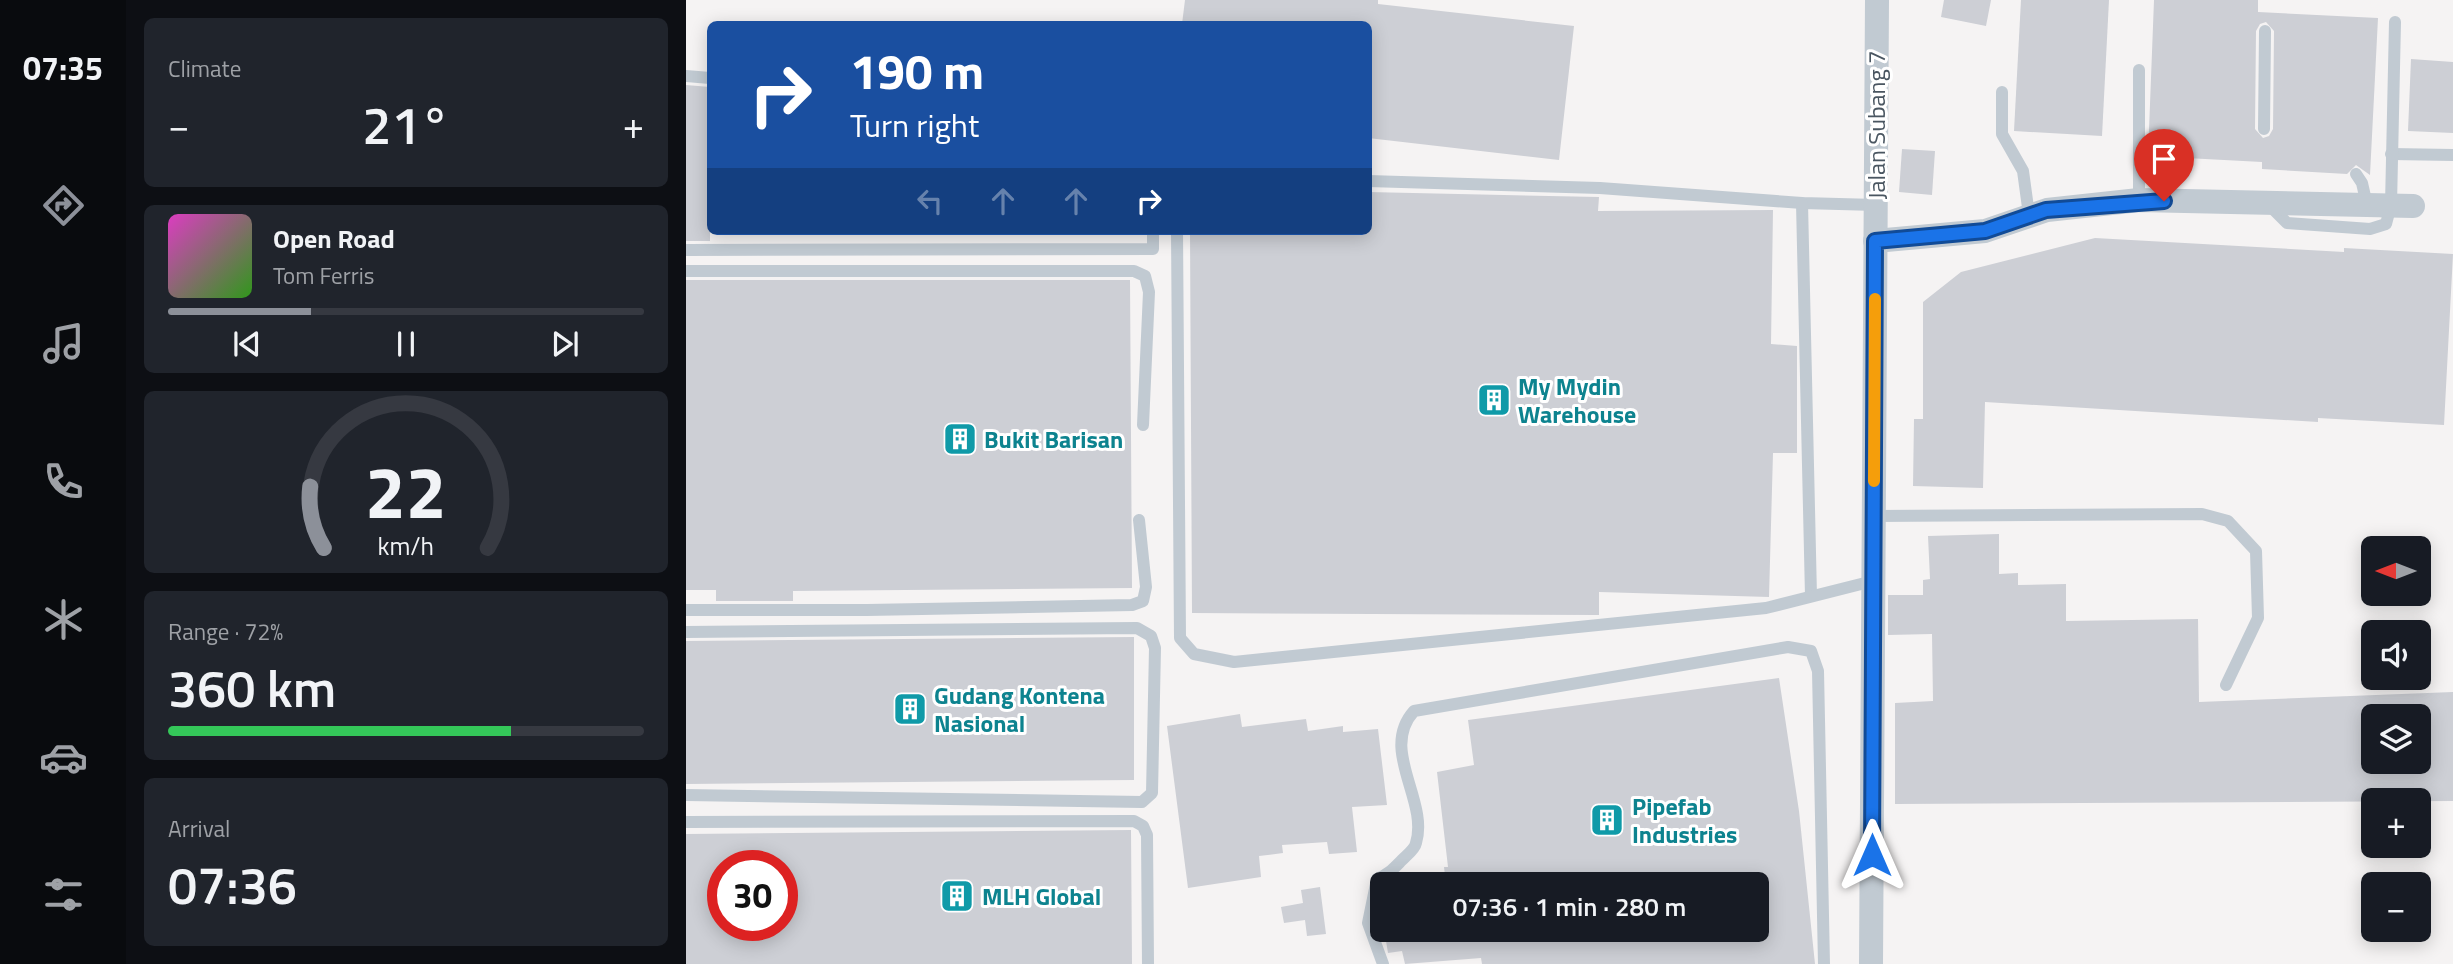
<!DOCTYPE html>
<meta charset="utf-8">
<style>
:root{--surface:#171b24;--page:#20242c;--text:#f1f3f6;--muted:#9ea1a6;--line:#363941;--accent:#8c9099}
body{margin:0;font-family:"Titillium Web",sans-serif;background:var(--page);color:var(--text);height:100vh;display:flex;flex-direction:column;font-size:26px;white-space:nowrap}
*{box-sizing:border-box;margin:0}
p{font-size:23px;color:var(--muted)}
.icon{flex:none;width:38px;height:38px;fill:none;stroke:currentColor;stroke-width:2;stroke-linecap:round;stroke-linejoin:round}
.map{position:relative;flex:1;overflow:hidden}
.sheet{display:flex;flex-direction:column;gap:18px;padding:18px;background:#0d0f14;width:560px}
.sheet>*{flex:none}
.banner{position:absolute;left:21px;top:21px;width:665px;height:214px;border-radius:10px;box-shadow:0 4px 18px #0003;background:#1a4fa0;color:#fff;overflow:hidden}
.needle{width:46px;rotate:270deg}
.buttons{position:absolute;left:1675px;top:536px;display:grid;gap:14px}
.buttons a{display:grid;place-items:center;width:70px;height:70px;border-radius:10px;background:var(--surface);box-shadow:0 4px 18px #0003;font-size:35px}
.speed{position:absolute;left:21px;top:850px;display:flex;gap:14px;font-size:35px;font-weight:700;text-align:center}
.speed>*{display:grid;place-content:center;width:91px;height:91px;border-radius:50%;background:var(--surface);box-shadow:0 4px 18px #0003;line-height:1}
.speed .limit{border:10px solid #d22;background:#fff;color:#111}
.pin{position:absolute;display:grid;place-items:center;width:60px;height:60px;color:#fff;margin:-72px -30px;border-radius:50% 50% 50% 0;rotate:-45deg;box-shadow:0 0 7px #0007}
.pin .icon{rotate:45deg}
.me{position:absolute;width:77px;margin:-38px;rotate:0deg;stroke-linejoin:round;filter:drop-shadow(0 0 5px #0008)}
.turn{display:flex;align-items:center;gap:24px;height:147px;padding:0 28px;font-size:32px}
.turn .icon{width:91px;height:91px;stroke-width:2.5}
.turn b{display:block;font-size:49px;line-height:60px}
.lanes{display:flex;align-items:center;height:66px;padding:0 28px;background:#0003;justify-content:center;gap:35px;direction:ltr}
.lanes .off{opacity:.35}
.big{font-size:52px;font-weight:600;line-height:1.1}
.sheet .card{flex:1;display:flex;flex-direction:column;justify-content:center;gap:10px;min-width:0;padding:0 24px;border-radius:10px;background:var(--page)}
.sheet .dial{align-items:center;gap:0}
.dial svg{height:182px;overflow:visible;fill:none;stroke:var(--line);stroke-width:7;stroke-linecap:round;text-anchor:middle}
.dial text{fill:var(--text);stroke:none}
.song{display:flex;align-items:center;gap:21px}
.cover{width:84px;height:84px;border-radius:10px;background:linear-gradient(135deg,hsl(310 70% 55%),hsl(110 70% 35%))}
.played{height:7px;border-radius:4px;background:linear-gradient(90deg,var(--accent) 30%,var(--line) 30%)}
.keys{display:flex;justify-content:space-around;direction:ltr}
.heat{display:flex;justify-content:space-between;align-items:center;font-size:38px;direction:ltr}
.charge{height:10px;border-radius:5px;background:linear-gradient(90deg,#34c759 72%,var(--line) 0)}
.trip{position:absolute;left:684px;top:872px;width:399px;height:70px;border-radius:10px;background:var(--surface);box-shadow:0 4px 18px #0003;font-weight:600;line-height:70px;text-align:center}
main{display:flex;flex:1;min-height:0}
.menu{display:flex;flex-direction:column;width:126px;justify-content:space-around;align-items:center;background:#090b0e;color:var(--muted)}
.menu .icon{width:49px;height:49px}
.menu .current{color:var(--accent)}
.menu b{font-size:32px;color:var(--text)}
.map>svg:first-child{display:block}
.building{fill:#cdcfd5;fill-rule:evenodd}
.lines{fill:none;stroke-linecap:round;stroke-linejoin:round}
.lane{stroke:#c1cad2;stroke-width:12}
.street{stroke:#c1cad2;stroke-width:24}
.route-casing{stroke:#114b97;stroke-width:18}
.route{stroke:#1a73e8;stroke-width:12}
.slow{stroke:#f59e0b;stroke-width:12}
.labels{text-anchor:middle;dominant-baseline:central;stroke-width:6;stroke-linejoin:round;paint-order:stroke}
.street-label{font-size:24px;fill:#4a5661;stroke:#fff}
.culture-label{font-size:24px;font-weight:bold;fill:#0d838f;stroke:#fff;text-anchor:start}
</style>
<main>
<nav class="menu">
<b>07:35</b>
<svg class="icon current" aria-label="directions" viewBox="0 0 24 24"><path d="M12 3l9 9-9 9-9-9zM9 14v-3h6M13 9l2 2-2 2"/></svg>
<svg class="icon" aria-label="music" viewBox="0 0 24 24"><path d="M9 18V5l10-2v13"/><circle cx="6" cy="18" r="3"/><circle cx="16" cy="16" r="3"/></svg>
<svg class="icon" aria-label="phone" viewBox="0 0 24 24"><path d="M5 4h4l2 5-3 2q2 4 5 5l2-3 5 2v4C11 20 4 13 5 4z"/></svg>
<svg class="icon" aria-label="climate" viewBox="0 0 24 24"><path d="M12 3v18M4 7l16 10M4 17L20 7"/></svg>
<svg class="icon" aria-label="car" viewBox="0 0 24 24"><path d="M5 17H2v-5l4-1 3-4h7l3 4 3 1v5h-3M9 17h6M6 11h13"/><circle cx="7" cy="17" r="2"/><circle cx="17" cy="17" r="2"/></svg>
<svg class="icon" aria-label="filters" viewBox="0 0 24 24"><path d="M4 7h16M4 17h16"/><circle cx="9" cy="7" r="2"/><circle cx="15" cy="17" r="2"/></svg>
</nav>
<section class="sheet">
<div class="card"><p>Climate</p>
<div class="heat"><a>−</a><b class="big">21°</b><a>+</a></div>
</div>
<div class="card">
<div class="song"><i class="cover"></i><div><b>Open Road</b><p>Tom Ferris</p></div></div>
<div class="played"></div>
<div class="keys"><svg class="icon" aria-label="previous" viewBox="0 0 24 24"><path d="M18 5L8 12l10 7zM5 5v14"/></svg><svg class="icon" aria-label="pause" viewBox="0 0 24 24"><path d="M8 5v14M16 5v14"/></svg><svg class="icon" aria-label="next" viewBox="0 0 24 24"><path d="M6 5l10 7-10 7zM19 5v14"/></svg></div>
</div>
<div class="card dial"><svg viewBox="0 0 100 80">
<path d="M14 69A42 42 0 1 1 86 69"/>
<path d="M14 69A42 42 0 0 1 8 42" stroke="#8c9099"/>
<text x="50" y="56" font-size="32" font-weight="700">22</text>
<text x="50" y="72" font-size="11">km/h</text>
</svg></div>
<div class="card"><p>Range · 72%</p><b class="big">360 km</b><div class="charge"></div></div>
<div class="card"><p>Arrival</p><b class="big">07:36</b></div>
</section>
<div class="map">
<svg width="1767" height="964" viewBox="0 0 1767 964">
<rect width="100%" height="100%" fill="#f5f3f3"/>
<g class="building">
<path d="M499 0H692V4L888 26 873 160 682 138V24H496Z"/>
<path d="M1258 0H1305L1300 26 1255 17Z"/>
<path d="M1335 0H1423L1416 136 1328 131Z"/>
<path d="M1468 0H1572V12L1692 18 1684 175 1670 165 1661 174 1576 169V162L1462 156ZM1580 22 1588 31 1587 129 1583 136 1577 138 1569 129 1570 31 1574 24Z"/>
<path d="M1725 59 1767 62V133L1722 131Z"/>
<path d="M0 85 24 87V241H0Z"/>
<path d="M1216 149 1249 151 1246 195 1213 192Z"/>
<path d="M682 192 913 197 912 211 1087 210 1085 344 1111 346V453H1087L1083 597 913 592V615L506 613 504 231H682Z"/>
<path d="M1409 238 1658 252V248L1767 254 1758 425 1632 418V422L1299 402 1297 488 1227 486 1228 419H1237V302L1275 272Z"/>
<path d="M0 280H444L446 588 107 591V601H30V590H0Z"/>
<path d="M1313 534V574L1332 573V585L1380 584V621L1512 619 1513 702 1767 692V801L1209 804V703L1247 701 1246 634 1202 635V595H1237V580L1244 579 1242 536ZM1687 716H1732V761H1687Z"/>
<path d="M448 637V780L0 784V641Z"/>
<path d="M1093 678 1113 811 1129 964H796L795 958 719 964 716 951 702 953 698 929H1071V884H760L758 867H762L751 772 788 765 782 720Z"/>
<path d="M554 714 556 727 620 719 622 731 657 726V732L692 729 701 805 666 807 671 852 643 854 641 842 596 845 597 853 573 856 575 877 502 888 481 726Z"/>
<path d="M445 830 446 964H0V834ZM37 866H96V926H37Z"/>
<path d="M634 887 640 934 621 936 619 920 598 923 595 907 617 903 615 890Z"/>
</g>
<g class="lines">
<g class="lane">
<path d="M1453 70V200"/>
<path d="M0 76 24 78"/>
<path d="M1316 92V134L1337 171 1343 215"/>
<path d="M1578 129 1579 31"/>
<path d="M1705 154 1767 155"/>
<path d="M1670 174 1676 183 1681 205"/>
<path d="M682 181 914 188 1116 203 1190 205"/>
<path d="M1116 203 1125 596"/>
<path d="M1583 205 1601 223 1684 229 1700 224 1705 205 1709 22"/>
<path d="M491 231 494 638 508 654 548 662 1080 608 1187 581"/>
<path d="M0 250 467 249V231"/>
<path d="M0 271H448L459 276 463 292 457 425"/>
<path d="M1188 516 1516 514 1542 521 1570 551 1572 618 1540 685"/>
<path d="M0 610H181L446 605 457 601 460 587 453 520"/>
<path d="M0 632 451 628 465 636 469 648 466 793 456 802 0 795"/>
<path d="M0 822 448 821 457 826 461 835 462 964"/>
<path d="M697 964 682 923 691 879C702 875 708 868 716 860 721 855 729 849 730 843 743 800 693 750 728 711L1102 647 1125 651 1132 671 1138 964"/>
</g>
<g class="street">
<path d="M1189 241 1299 231 1361 210 1453 200 1727 206"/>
<path d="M1185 964 1191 0"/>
</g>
</g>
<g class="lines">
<defs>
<path id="route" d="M1186 855 1189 241 1299 231 1360 210 1478 201"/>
</defs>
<use href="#route" class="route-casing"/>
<use href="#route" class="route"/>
<path class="slow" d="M1188 481 1189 299"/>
</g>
<defs>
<symbol id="building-square" viewBox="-11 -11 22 22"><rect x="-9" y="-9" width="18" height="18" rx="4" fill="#0f9aa8" stroke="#fff"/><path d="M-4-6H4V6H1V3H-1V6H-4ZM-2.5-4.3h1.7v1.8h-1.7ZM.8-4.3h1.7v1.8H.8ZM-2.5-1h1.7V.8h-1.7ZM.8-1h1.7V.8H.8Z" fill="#fff"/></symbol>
</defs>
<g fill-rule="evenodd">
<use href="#building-square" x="789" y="381" width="38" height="38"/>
<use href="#building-square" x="255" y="420" width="38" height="38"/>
<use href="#building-square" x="205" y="690" width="38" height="38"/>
<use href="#building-square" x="902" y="801" width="38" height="38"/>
<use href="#building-square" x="252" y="877" width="38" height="38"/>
</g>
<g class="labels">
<g class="street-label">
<text transform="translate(1190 125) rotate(-90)">Jalan Subang 7</text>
</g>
<g class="culture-label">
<text x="832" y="386">My Mydin<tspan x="832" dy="28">Warehouse</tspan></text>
<text x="298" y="439">Bukit Barisan</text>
<text x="248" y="695">Gudang Kontena<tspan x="248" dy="28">Nasional</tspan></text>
<text x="946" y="806">Pipefab<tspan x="946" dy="28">Industries</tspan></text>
<text x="296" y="896">MLH Global</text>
</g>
</g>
</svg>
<div class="buttons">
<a><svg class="needle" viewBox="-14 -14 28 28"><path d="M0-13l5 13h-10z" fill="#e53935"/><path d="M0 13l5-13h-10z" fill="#9ea1a6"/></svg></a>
<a><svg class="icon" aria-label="sound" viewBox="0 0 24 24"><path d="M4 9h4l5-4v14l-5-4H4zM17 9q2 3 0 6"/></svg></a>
<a><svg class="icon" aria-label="layers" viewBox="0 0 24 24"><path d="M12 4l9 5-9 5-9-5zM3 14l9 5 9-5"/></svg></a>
<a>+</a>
<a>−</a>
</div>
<div class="speed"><div class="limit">30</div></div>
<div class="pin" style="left:1478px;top:201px;background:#d93025"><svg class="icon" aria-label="arrive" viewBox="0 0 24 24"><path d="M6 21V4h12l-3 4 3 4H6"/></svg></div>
<svg class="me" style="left:1186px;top:855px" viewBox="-20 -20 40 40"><path d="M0-17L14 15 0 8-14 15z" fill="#1a73e8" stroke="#fff" stroke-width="4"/></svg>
<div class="trip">07:36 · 1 min · 280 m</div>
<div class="banner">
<div class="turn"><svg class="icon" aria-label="right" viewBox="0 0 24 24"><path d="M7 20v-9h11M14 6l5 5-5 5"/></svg><div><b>190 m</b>Turn right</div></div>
<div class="lanes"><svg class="icon off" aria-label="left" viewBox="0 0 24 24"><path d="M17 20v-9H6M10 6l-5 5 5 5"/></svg><svg class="icon off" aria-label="ahead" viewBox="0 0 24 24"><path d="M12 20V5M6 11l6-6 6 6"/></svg><svg class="icon off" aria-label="ahead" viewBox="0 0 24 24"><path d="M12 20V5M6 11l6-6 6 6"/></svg><svg class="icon" aria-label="right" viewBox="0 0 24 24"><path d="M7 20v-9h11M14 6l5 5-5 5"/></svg></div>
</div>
</div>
</main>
